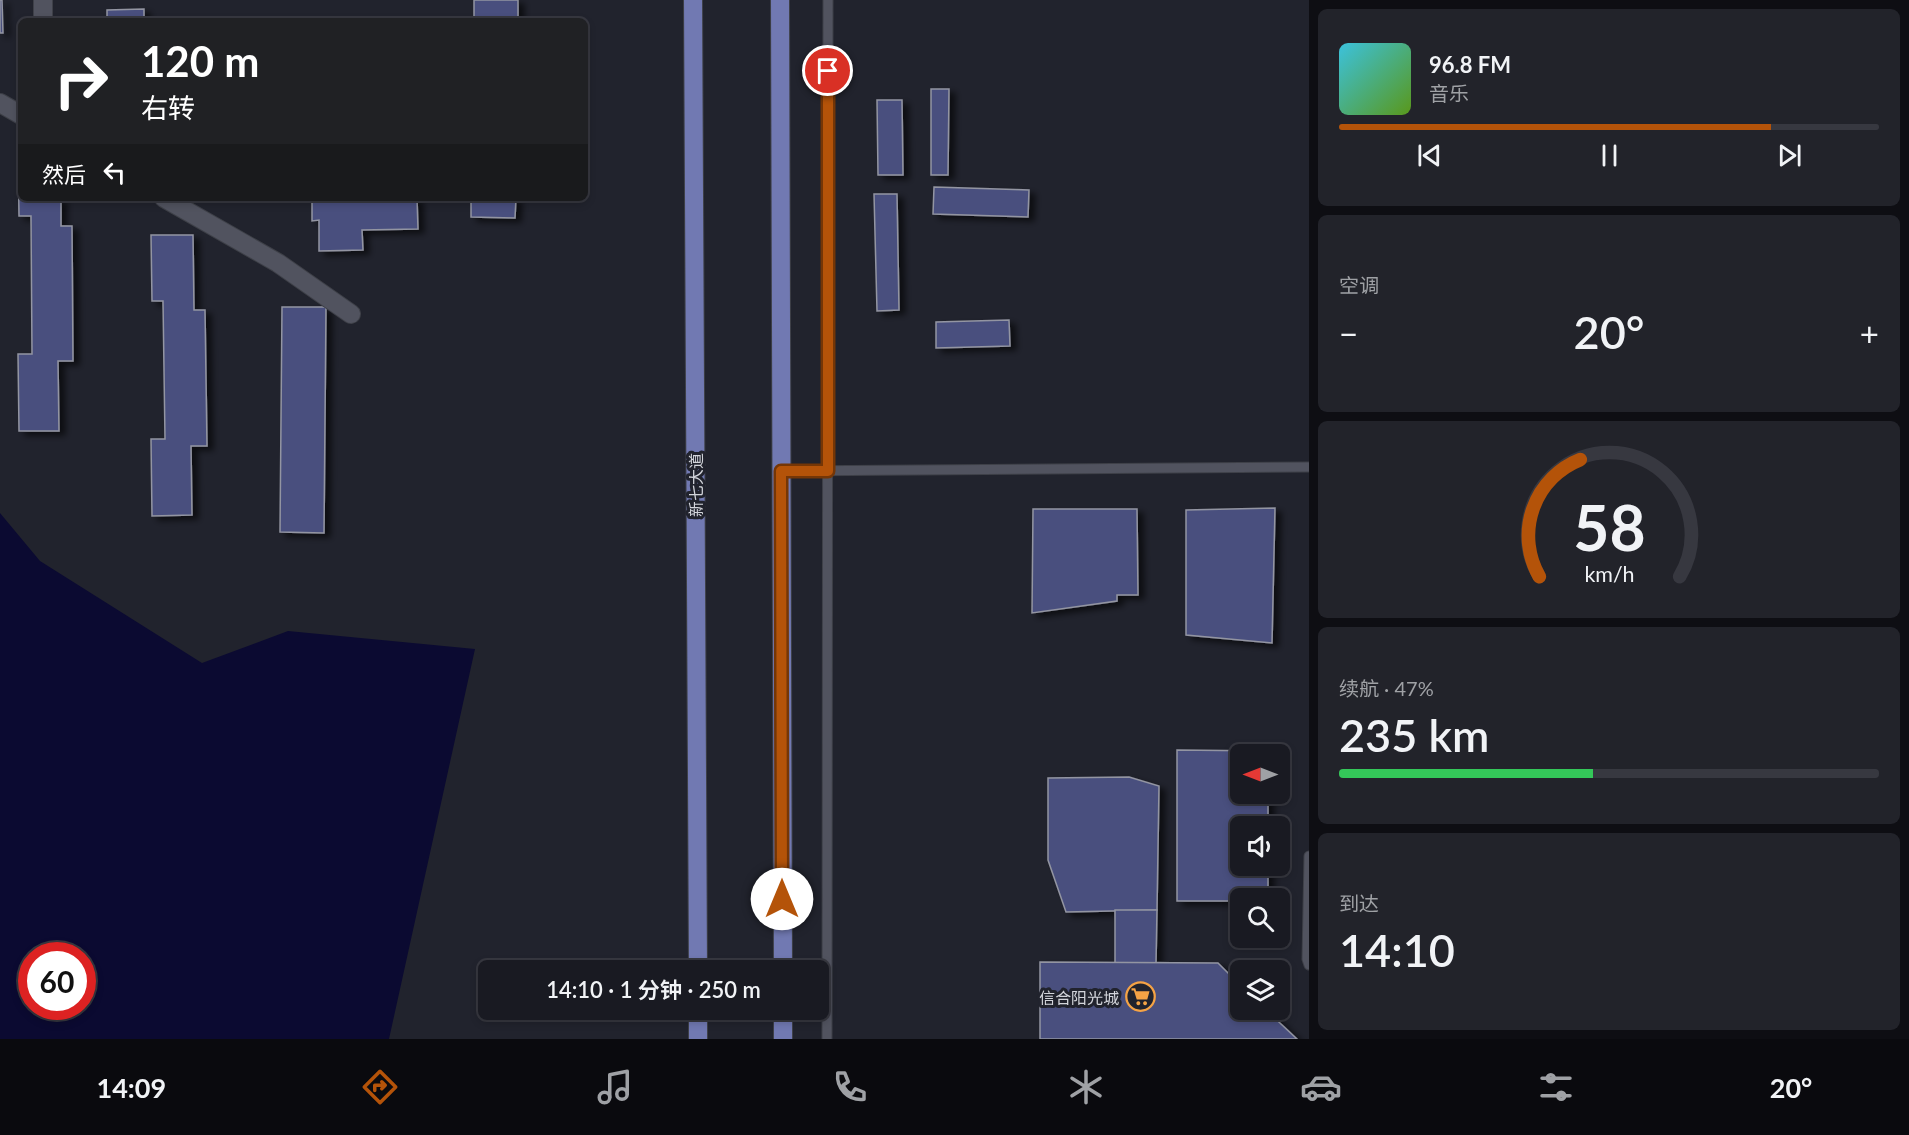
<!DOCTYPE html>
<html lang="zh">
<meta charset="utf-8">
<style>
:root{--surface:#191a22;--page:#22232a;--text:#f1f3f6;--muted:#9fa1a5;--line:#373840;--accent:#b45309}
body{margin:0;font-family:Lato,"Noto Sans SC",sans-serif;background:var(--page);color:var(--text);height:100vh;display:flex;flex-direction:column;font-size:22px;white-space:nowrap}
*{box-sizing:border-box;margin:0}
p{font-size:20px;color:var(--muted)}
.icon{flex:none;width:33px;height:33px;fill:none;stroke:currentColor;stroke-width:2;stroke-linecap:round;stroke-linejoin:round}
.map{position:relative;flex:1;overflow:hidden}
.sheet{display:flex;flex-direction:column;gap:9px;padding:9px;background:#0e0e13;width:600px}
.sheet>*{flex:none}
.top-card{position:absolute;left:18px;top:18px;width:570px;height:183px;border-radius:9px;box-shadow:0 3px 9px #0003,0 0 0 2px var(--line);background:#202124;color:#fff;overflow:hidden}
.needle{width:39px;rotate:270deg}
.controls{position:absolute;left:1230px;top:744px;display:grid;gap:12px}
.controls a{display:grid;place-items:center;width:60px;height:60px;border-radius:9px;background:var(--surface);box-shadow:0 3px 9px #0003,0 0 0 2px var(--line);font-size:30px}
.speed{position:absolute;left:18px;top:942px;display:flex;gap:12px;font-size:30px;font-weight:700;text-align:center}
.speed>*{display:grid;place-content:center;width:78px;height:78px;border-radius:50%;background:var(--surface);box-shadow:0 3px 9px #0003,0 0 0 2px var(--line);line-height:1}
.speed .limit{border:9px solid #d22;background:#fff;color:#111}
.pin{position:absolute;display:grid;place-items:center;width:51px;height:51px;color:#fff;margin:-26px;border:3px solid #fff;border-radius:50%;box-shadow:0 2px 6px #0007}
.me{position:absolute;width:66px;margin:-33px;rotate:0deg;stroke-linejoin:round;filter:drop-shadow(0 0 4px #0008)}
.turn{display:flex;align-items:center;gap:21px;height:126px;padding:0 24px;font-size:27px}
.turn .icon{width:78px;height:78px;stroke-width:2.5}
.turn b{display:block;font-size:42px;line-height:51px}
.then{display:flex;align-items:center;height:57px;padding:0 24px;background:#0003;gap:12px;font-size:22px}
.big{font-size:45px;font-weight:600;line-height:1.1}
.sheet .tile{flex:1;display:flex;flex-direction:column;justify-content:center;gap:9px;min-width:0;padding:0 21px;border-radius:9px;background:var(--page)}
.sheet .dial{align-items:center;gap:0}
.dial svg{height:156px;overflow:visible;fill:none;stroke:var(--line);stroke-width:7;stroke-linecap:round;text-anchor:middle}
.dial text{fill:var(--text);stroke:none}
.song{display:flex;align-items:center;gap:18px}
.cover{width:72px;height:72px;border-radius:9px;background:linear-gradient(135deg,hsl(190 70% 55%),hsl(90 70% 35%))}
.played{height:6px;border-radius:3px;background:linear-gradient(90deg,var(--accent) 80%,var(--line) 80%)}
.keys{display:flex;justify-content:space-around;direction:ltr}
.heat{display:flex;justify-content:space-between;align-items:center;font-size:33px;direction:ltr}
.charge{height:9px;border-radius:4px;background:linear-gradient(90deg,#34c759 47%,var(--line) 0)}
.trip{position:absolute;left:478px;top:960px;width:351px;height:60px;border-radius:9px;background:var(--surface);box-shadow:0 3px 9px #0003,0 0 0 2px var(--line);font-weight:600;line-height:60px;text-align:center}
.menu{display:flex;height:96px;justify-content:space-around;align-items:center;background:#0a0a0e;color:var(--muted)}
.menu .icon{width:42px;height:42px}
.menu .current{color:var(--accent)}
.menu b{font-size:27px;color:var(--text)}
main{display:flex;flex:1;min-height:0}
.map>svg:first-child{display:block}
.water{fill:#0b0a31;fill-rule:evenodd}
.building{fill:#49507e;stroke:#9395a2;stroke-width:1.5;filter:url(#shadow)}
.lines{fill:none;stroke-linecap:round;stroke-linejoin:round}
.lane-casing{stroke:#3e4048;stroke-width:11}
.street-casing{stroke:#3e4048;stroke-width:20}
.primary-casing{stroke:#3e4048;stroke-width:20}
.lane{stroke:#51535f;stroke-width:9}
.street{stroke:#51535f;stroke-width:18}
.primary{stroke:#7179b2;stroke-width:18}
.route-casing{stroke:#753606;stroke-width:15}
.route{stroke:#b45309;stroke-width:10}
.labels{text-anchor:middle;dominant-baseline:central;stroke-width:6;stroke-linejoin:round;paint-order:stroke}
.street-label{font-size:16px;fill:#d3d5db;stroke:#21232d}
.poi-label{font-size:16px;fill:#d3d5db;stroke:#21232d;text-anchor:end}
</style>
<main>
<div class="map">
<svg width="1309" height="1039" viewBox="0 0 1309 1039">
<defs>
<filter id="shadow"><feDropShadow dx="6" dy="4" stdDeviation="3" flood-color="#0009"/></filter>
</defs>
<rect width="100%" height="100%" fill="#21232d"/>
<path class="water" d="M0 513 40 561 202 663 288 631 475 649 389 1039H0ZM32 956H82V1006H32Z"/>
<g class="building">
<path d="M0 0H2L3 33H0Z"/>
<rect x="474" y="0" width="44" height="21"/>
<path d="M144 9V21H107V10Z"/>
<path d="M931 89H949L948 175H931Z"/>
<path d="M877 100H902L903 175H878Z"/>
<path d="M18 151H21V198H61V226H72L73 361H58L59 431H19L18 354H32L31 216H19Z"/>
<path d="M934 187 1029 190 1028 217 933 214Z"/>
<path d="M874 194H897L899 310 877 311Z"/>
<path d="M312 198H417L418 229 362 230 363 250 319 251V220L312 221Z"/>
<path d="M471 198H516L515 218 471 217Z"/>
<path d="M151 235H193L194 310H205L207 446H191L192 515 152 516 151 439H165L163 301H152Z"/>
<path d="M282 307H326L324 533 280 532Z"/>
<path d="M1009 320 1010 346 936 348V322Z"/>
<path d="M1275 508 1272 643 1186 635V510Z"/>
<path d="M1033 509H1137L1138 595H1117V601L1032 613Z"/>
<path d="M1177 750 1268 751V754H1240V794H1268V826H1240V866H1268V898H1240V901H1177Z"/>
<path d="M1129 777 1159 786 1157 910 1066 912 1048 860V778Z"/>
<path d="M1115 910H1157L1156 963H1115Z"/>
<path d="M1040 962 1218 963 1240 985V1010H1266L1297 1039H1040Z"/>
</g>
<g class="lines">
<defs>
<g id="lane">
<path d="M781 471 1309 467"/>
<path d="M1309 856 1307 959 1309 965"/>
<path d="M827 1039 828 0"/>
</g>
<g id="street">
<path d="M43 0V21"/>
<path d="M0 103 21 115"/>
<path d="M164 198 278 263 351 314"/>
</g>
<g id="primary">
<path d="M693 0 698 970"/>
<path d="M780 0 783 970"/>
<path d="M698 1010V1039"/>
<path d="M783 1010V1039"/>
</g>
</defs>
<use href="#lane" class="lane-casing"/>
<use href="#street" class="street-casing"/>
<use href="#primary" class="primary-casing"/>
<use href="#lane" class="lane"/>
<use href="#street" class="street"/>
<use href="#primary" class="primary"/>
</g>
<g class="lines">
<defs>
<path id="route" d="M782 899 781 471H828V71"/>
</defs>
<use href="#route" class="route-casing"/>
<use href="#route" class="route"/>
</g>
<defs>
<symbol id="supermarket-ring" viewBox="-11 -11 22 22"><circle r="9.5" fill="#21232d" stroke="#f5a345" stroke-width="1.5"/><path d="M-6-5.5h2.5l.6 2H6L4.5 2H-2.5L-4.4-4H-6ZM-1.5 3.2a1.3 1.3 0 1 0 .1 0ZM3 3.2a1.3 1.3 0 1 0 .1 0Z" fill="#f5a345"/></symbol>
</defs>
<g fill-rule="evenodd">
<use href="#supermarket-ring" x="1124" y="980" width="33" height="33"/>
</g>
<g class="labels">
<g class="street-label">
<text transform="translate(695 485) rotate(-90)">新七大道</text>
</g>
<g class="poi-label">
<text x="1119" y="997">信合阳光城</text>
</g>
</g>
</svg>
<div class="controls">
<a><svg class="needle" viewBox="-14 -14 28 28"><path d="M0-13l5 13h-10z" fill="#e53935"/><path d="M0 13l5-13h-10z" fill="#9fa1a5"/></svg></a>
<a><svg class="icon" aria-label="sound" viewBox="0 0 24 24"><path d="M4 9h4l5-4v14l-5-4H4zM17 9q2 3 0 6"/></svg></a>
<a><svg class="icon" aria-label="search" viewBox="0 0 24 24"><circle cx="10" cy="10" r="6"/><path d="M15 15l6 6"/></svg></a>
<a><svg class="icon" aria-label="layers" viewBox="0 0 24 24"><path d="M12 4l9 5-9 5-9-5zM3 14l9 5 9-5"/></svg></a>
</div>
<div class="speed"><div class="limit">60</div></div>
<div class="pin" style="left:828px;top:71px;background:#d93025"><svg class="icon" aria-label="arrive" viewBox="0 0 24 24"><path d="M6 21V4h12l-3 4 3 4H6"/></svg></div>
<svg class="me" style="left:782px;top:899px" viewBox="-20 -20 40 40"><circle r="19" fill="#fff"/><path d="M0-13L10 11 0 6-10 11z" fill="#b45309"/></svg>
<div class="trip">14:10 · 1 分钟 · 250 m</div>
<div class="top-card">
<div class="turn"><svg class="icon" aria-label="right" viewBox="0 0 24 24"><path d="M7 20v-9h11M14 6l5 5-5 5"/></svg><div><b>120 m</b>右转</div></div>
<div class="then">然后<svg class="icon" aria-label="left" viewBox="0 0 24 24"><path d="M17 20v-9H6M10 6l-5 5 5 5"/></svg></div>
</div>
</div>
<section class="sheet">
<div class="tile">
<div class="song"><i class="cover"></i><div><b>96.8 FM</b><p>音乐</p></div></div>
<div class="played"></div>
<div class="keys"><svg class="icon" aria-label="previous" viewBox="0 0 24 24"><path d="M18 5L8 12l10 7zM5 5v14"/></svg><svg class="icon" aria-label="pause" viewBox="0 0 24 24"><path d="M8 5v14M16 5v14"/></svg><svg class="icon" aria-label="next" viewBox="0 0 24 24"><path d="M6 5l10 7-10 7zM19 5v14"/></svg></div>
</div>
<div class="tile"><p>空调</p>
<div class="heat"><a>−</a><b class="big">20°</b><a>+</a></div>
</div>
<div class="tile dial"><svg viewBox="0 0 100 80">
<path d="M14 69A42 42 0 1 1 86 69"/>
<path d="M14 69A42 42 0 0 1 35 9" stroke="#b45309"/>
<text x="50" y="56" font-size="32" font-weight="700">58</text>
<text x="50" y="72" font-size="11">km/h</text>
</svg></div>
<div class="tile"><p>续航 · 47%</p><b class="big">235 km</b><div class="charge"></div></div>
<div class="tile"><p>到达</p><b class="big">14:10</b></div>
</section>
</main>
<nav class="menu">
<b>14:09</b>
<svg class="icon current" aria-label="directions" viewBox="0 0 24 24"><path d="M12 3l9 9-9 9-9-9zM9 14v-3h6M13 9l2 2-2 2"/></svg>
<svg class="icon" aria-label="music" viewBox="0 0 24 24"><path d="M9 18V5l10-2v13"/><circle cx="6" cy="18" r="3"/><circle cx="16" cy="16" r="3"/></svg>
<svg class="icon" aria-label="phone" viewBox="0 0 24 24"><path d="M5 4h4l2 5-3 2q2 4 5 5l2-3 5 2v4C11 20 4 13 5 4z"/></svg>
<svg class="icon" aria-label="climate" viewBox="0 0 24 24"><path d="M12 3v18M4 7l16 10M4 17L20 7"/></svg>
<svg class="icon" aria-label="car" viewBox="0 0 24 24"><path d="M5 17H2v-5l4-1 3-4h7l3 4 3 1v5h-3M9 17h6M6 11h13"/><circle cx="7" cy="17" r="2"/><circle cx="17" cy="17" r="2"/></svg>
<svg class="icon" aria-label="filters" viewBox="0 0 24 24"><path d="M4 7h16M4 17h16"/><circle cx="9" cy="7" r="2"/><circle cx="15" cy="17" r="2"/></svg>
<b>20°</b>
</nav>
